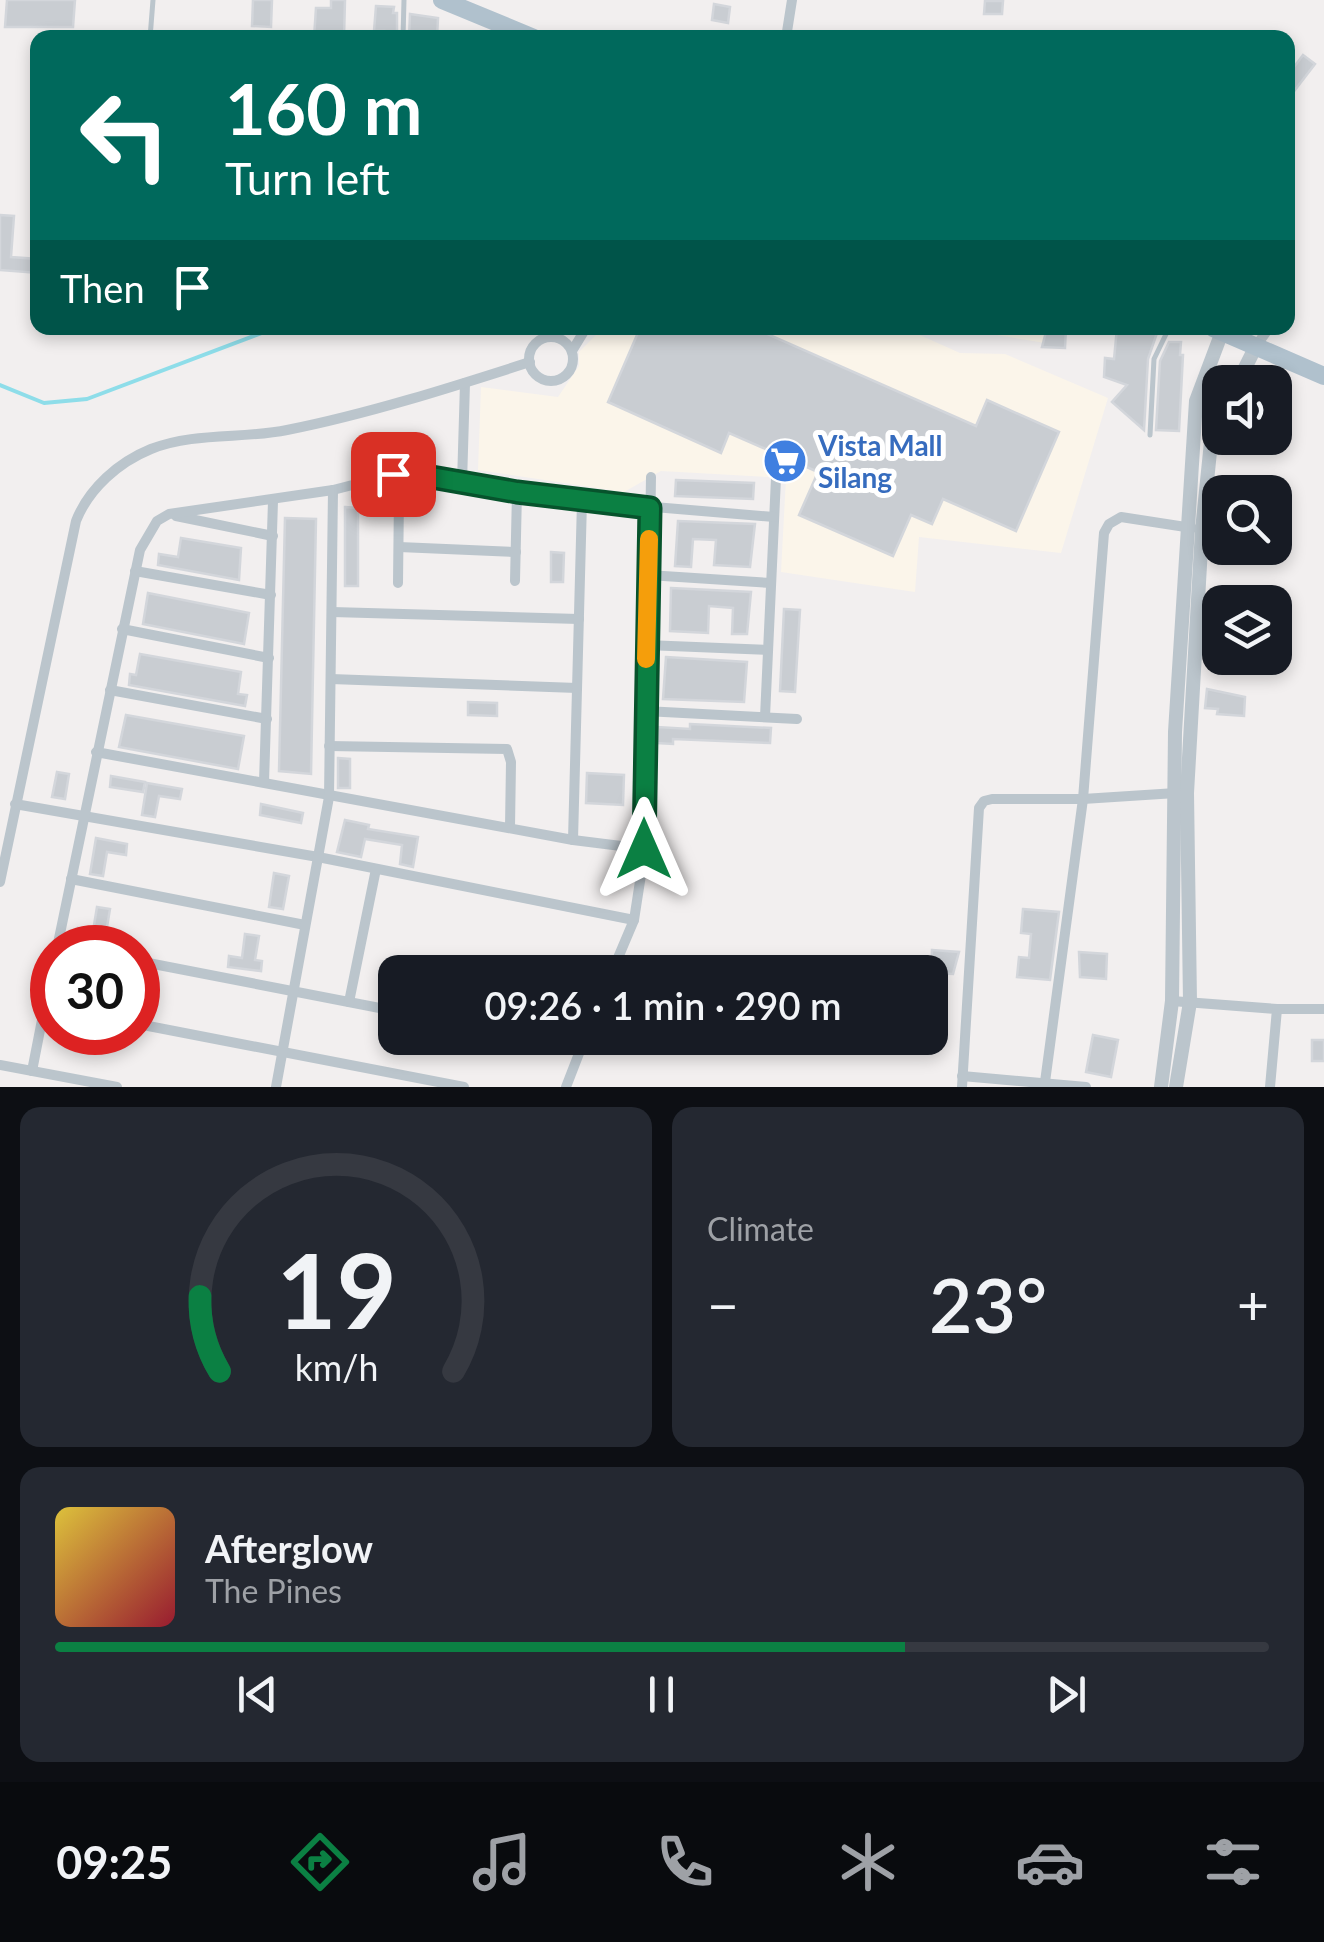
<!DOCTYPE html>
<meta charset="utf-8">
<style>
:root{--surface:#171b24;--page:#242831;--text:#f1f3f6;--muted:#9ea1a6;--line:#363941;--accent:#0b8043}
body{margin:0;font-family:Lato,sans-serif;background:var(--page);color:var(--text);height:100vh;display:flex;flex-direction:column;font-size:38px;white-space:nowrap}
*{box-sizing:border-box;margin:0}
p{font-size:32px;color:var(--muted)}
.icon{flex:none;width:55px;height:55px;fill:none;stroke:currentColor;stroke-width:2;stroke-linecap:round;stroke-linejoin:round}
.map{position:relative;height:1087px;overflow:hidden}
.sheet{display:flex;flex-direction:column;gap:20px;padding:20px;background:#0d0f14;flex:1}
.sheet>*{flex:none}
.banner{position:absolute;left:30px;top:30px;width:1265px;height:305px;border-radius:20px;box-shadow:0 5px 15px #0003;background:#00695c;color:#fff;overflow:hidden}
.fabs{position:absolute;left:1202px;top:365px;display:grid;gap:20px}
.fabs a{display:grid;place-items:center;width:90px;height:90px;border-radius:20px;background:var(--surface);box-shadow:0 5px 15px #0003;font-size:50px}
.speed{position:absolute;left:30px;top:925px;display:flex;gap:20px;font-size:50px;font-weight:700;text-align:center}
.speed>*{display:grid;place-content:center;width:130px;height:130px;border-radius:50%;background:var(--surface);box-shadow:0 5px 15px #0003;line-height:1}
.speed .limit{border:15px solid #d22;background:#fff;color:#111}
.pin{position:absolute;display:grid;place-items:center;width:85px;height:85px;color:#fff;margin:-42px;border-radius:20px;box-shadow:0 5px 15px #0006}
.me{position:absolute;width:110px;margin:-55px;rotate:0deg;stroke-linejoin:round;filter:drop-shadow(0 0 8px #0008)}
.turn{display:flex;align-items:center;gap:35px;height:210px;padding:0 30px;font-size:45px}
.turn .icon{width:130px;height:130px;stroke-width:2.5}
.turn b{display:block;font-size:70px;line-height:85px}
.then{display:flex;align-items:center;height:95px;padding:0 30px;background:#0003;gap:20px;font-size:38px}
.big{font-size:75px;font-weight:600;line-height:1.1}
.sheet .widget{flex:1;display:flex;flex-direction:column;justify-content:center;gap:15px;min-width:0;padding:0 35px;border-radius:20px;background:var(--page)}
.sheet .dial{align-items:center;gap:0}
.dial svg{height:260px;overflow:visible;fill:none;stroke:var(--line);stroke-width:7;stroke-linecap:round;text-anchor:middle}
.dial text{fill:var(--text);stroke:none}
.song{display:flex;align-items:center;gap:30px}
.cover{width:120px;height:120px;border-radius:15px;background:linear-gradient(135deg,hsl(50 70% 55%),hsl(350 70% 35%))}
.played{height:10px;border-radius:5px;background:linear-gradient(90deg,var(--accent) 70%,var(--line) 70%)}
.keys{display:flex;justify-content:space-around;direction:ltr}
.heat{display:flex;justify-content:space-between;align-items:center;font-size:55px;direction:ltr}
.sheet .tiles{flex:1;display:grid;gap:20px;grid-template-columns:1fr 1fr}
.widget:last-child{grid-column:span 2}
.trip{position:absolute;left:378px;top:955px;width:570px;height:100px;border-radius:20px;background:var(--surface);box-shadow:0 5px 15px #0003;font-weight:600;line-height:100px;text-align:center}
.tab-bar{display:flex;height:160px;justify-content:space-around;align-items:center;background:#090b0e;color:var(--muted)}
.tab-bar .icon{width:70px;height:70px}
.tab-bar .selected{color:var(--accent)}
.tab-bar b{font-size:45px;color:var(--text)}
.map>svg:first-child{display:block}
.commercial{fill:#fbf5ea}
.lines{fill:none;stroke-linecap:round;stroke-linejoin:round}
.stream{stroke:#8edde9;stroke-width:4}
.building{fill:#c9cdd2;stroke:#d3d6db;stroke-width:2.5}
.service{stroke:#bbc5cc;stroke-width:5}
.minor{stroke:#bbc5cc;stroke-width:10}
.tertiary{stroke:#bbc5cc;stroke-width:14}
.primary{stroke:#b0c1cd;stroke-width:18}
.route-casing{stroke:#07532c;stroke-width:25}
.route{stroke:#0b8043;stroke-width:18}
.slow{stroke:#f59e0b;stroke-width:18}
.labels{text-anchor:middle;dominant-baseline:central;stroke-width:10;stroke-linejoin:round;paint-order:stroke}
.shop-label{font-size:28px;font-weight:bold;fill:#366cbe;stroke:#fff;text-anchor:start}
</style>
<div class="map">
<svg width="1324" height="1087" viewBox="0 0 1324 1087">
<rect width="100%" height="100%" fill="#f2efef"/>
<g class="commercial">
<path d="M603 328H904L960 353 1005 354 1108 398 1061 553 919 537 915 592 781 572 786 478 661 471 624 492 478 470 481 387 558 397 579 366V352Z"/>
<path d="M966 328H1046L1045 343 965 330Z"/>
</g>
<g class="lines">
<path class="stream" d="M0 385 44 403 87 399 275 328"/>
</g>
<g class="building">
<path d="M7 0H75L73 27H5Z"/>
<path d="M253 0H272L271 27 252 26Z"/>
<path d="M331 0H345L344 38H314L316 8H331Z"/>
<path d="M985 1H1003L1002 14H984Z"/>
<path d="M714 4 730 7 728 23 712 20Z"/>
<path d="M376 6 394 7 393 13H397V38H383L384 31H374Z"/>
<path d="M410 14 438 18 437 38H409Z"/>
<path d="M1303 55 1315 64 1288 99V75Z"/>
<path d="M0 215 14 216 11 257 38 259V273L0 270Z"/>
<path d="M640 328H754L976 426 987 400 1059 432 1016 531 943 499 932 524 911 515 893 556 799 515 818 472 729 433 721 453 608 402Z"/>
<path d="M1047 328H1066L1065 348 1042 347Z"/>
<path d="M1117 328H1150L1149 332 1157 333 1148 359 1144 430 1112 402 1127 385 1104 377 1105 358 1114 359Z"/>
<path d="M1169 342H1181L1180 355H1183L1179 431 1156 430 1160 361Z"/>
<path d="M676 480 754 483 753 499 675 496Z"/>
<path d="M345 507 358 508V586H345Z"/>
<path d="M285 518 316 519 311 774 279 771Z"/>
<path d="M678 521 755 524 750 567 714 565 716 540 693 539 691 567 675 566Z"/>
<path d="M181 538 241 548 239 580 158 565 159 554 178 557Z"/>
<path d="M551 552 564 553 563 582H551Z"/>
<path d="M671 588 751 592 747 634H732L733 608 709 606 708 633 670 631Z"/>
<path d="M148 593 249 613 244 644 143 624Z"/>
<path d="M784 609 800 610 795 692 780 691Z"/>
<path d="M1209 611 1220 612V630L1207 629Z"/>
<path d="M140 654 241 672 238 694 247 695 245 706 129 685 130 674 136 675Z"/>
<path d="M666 657 747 662 744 702 663 699Z"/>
<path d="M1207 689 1245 697 1244 716 1217 714 1218 709 1205 708Z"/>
<path d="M468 702 497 703V716L468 715Z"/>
<path d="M126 715 244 736 238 769 119 747Z"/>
<path d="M690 724 771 728 770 743 673 739V744L657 743 658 727 690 729Z"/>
<path d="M338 758 350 759V788H338Z"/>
<path d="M57 772 69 774 65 799 52 797Z"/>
<path d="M587 773 624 775 623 805 586 803Z"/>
<path d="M111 776 145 782 143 792 110 787Z"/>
<path d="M147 783 182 789 180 799 159 796 155 817 142 815Z"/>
<path d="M261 804 303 813 301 823 260 815Z"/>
<path d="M345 820 369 825 368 829 418 837 413 867 400 864 402 845 365 839 361 857 337 852Z"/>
<path d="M96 838 127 844 126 855 107 852 103 876 90 874Z"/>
<path d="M274 873 289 876 283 909 269 907Z"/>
<path d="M97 907 110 909 106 933 111 934 110 944 76 939 78 928 93 931Z"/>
<path d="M1023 909 1059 912 1050 980 1017 977 1019 957 1029 958 1031 934 1021 933Z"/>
<path d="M245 934 259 936 255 960 262 961 261 971 228 967 229 956 242 958Z"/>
<path d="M932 950 959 952 953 974 931 973Z"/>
<path d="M1079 952 1107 954 1106 979 1080 977Z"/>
<path d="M1093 1035 1118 1040 1111 1077 1086 1072Z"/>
<rect x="1312" y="1040" width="12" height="21"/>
</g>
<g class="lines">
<g class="service">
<path d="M150 38 153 0"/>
<path d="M403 38 404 0"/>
<path d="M707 38V36"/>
<path d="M1150 435 1154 359 1169 328"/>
</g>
<g class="minor">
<path d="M786 38 792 0"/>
<circle cx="551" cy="359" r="22"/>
<path d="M1256 346 1269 328"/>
<path d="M572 351 586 328"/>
<path d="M462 483 465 383"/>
<path d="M176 516 273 536"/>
<path d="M399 547 516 552"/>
<path d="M135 571 271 595"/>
<path d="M648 575 771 583"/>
<path d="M515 581 517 492"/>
<path d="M398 583 399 495 403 472"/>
<path d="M332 612 579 619"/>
<path d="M122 629 269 658"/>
<path d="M646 645 768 650"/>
<path d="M331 679 577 688"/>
<path d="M110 690 267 719"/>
<path d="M645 711 797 719"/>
<path d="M765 717 776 478"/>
<path d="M329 746 507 749 511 762 510 827"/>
<path d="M96 752 573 840 645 849"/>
<path d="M264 782 273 501"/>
<path d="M15 804 318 857 634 920"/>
<path d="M573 840 582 501"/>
<path d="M71 879 305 925"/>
<path d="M0 882 76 521C89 488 119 462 151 449 194 432 243 439 287 430 368 414 452 387 530 362"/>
<path d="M57 948 140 550 157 521 169 514 333 490 403 472 582 501 774 517"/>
<path d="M138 961 395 1011"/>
<path d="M612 972 634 920 645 849 651 477"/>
<path d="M1172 1001 1277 1009H1324"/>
<path d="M349 1002 376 869"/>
<path d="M138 1024 464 1087"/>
<path d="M534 1038 581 1047"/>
<path d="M0 1065 117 1087"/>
<path d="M32 1071 52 969"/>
<path d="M962 1076 1086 1087"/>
<path d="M1045 1082 1083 799 1104 533 1109 524 1121 517 1192 528"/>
<path d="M276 1087 329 797 333 490"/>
<path d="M566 1087 585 1038"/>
<path d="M962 1087 979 808 984 801 992 799H1083L1176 793"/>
<path d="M1270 1087 1277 1009"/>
</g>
<g class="tertiary">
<path d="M1238 382 1256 346"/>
<path d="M1161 1087 1172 1001 1175 732 1196 401 1222 332"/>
<path d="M1176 1087 1190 1002 1187 793 1202 530 1211 442 1220 418"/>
</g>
<g class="primary">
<path d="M442 0 534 38"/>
<path d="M1213 328 1324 376"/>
</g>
</g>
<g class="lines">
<defs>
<path id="route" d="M393 474 403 472 517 492 650 508 644 849"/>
</defs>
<use href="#route" class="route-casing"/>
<use href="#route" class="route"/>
<path class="slow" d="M646 659 649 539"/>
</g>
<defs>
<symbol id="supermarket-disc" viewBox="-11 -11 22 22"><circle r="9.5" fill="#3f7fe0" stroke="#fff"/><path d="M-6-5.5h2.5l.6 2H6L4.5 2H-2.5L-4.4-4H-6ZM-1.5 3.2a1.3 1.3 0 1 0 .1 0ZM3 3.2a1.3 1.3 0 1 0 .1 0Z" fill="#fff"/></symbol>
</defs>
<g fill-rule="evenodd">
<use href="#supermarket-disc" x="760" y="436" width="50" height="50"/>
</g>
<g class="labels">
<g class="shop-label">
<text x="818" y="445">Vista Mall<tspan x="818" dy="32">Silang</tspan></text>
</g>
</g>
</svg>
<div class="fabs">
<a><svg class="icon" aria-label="sound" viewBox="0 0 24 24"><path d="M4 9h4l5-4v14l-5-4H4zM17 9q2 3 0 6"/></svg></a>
<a><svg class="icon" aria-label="search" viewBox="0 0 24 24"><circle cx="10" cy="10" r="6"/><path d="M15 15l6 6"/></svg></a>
<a><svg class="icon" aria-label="layers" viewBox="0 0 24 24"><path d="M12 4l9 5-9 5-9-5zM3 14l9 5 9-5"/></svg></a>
</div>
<div class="speed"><div class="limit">30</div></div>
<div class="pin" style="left:393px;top:474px;background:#d93025"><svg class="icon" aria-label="arrive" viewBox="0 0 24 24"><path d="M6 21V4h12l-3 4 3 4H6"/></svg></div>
<svg class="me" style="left:644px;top:849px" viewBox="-20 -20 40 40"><path d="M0-17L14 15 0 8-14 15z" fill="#0b8043" stroke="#fff" stroke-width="4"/></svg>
<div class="trip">09:26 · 1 min · 290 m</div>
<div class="banner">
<div class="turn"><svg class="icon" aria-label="left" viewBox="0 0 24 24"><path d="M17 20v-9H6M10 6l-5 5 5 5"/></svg><div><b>160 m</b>Turn left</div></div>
<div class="then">Then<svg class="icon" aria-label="arrive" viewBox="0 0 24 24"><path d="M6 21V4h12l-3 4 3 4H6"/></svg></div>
</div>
</div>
<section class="sheet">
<div class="tiles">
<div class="widget dial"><svg viewBox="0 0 100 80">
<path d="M14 69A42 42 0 1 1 86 69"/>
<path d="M14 69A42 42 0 0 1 8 46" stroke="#0b8043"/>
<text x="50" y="56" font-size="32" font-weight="700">19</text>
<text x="50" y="72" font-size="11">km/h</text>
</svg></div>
<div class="widget"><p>Climate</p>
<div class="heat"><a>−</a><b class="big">23°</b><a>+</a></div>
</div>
<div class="widget">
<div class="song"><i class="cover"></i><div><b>Afterglow</b><p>The Pines</p></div></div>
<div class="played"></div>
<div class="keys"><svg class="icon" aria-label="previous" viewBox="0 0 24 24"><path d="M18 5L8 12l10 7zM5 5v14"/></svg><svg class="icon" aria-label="pause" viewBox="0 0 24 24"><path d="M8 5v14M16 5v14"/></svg><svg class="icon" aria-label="next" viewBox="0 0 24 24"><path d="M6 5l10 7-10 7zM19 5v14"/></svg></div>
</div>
</div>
</section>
<nav class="tab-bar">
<b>09:25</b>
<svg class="icon selected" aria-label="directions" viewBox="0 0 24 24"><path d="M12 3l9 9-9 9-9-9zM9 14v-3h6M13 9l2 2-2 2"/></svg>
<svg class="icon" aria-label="music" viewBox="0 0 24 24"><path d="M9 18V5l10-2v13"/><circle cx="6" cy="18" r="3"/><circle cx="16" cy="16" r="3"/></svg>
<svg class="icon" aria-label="phone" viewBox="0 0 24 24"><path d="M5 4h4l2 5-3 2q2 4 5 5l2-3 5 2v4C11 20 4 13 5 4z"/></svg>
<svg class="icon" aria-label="climate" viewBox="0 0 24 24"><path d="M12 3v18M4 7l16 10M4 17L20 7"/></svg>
<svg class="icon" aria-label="car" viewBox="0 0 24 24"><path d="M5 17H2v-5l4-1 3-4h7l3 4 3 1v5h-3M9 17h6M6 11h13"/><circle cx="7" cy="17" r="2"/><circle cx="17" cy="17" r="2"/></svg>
<svg class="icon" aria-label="filters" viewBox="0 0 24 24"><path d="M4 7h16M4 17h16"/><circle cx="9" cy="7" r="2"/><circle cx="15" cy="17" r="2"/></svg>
</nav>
